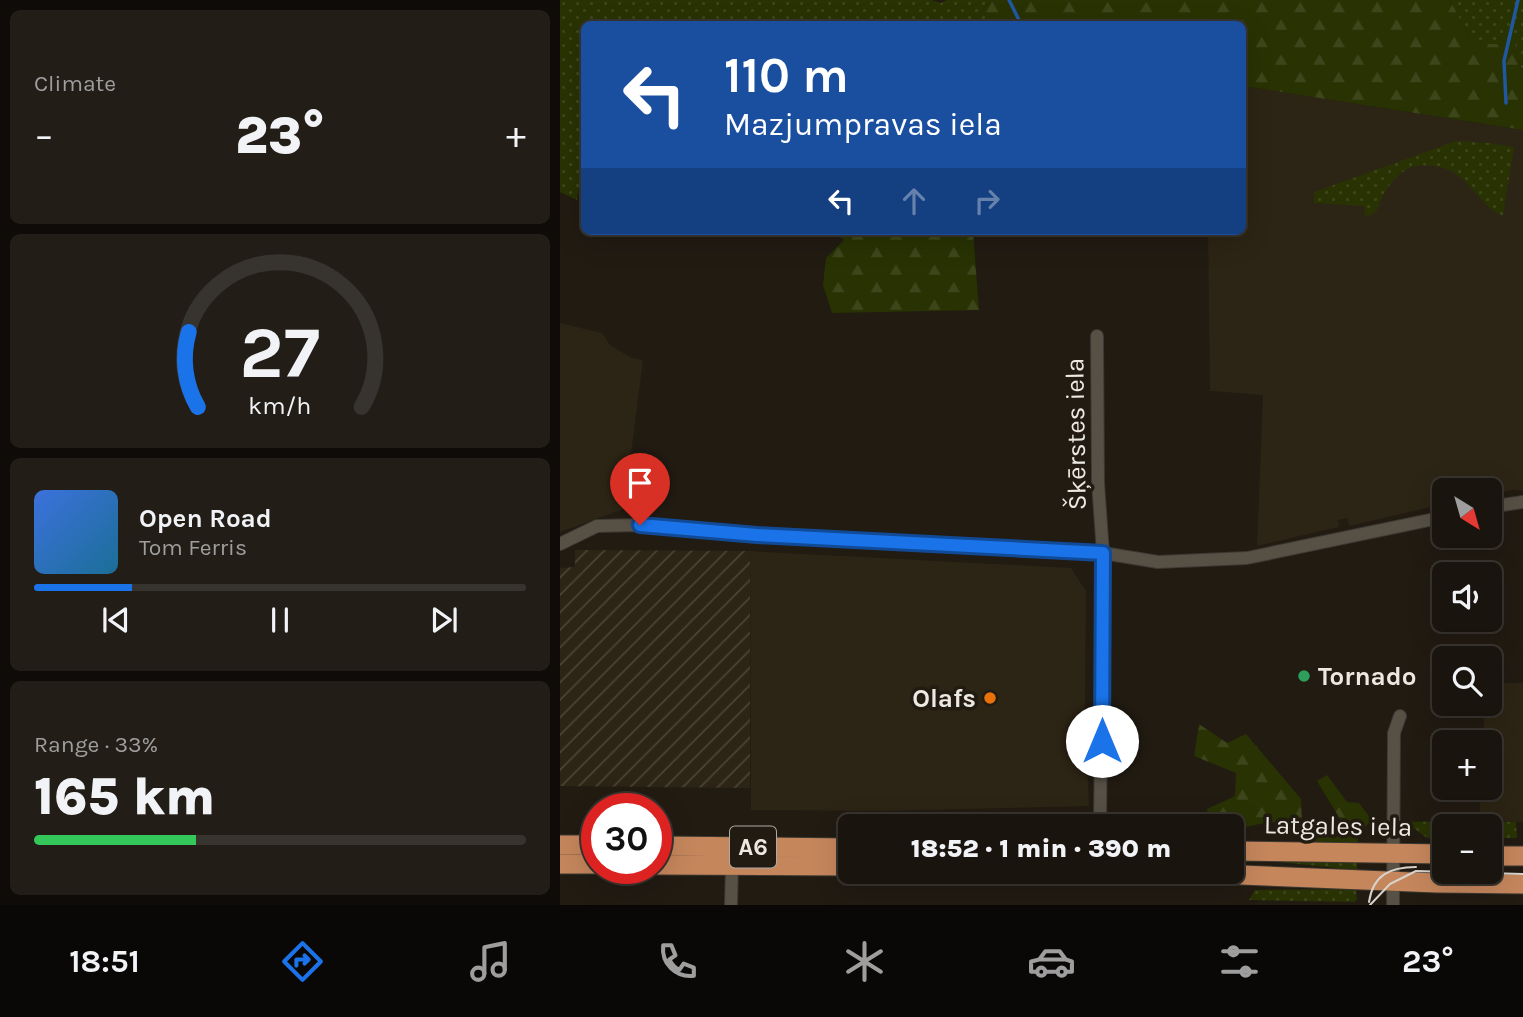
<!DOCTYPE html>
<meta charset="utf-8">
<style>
:root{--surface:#19140e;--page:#221d17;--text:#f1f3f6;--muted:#9f9e9e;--line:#37332e;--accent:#1a73e8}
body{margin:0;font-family:Karla,sans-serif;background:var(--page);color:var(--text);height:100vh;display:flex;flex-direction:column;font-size:26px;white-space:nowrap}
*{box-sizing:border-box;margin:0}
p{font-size:23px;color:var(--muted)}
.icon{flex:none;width:38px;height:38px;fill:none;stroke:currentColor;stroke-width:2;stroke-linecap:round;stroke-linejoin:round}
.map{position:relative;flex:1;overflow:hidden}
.side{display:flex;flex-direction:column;gap:10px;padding:10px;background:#0e0b08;width:560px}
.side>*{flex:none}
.banner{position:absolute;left:21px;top:21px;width:665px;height:214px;border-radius:10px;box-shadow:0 7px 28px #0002,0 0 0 2px var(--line);background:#1a4fa0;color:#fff;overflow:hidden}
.needle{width:46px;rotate:143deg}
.tools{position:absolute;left:872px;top:478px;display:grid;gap:14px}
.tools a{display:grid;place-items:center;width:70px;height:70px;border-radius:10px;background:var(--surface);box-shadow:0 7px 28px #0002,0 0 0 2px var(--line);font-size:35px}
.speed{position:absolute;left:21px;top:793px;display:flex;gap:14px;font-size:35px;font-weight:700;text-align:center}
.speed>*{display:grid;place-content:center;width:91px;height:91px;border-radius:50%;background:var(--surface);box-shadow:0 7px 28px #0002,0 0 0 2px var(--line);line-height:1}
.speed .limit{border:10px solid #d22;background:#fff;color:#111}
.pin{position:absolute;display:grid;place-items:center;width:60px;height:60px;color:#fff;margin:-72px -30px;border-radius:50% 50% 50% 0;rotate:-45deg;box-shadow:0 0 7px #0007}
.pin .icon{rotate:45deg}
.me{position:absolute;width:77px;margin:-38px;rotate:0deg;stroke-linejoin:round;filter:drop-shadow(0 0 5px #0008)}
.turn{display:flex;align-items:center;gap:24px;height:147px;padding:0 28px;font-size:32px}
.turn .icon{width:91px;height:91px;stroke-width:2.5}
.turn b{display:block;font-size:49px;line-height:60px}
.lanes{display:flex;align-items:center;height:66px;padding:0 28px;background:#0003;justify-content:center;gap:35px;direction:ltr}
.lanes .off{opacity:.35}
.big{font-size:52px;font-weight:800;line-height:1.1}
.side .card{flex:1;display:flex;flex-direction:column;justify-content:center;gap:10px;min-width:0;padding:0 24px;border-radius:10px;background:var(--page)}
.side .dial{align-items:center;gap:0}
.dial svg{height:182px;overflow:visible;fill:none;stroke:var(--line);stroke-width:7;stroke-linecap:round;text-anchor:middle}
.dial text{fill:var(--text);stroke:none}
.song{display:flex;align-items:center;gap:21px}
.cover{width:84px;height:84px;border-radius:10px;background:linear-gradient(135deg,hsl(220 70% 55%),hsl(200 70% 35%))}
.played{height:7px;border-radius:4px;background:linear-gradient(90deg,var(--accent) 20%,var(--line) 20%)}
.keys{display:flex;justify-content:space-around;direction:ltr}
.heat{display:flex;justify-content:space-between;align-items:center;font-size:38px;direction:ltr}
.charge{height:10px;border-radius:5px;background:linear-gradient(90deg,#34c759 33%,var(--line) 0)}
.trip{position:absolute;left:278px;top:814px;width:406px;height:70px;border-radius:10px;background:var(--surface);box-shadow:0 7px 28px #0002,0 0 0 2px var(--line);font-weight:800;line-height:70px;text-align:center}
.tabs{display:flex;height:112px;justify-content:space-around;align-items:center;background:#0a0806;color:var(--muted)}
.tabs .icon{width:49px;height:49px}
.tabs .on{color:var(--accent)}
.tabs b{font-size:32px;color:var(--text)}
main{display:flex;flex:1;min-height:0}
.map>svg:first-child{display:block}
.built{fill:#2c2414}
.industrial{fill:url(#industrial-furrows)}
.grass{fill:url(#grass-dots)}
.forest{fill:url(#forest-firs)}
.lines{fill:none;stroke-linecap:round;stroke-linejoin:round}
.stream{stroke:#20589f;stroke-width:3.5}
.minor-casing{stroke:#3c3832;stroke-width:14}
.highway-casing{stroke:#3c3832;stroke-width:21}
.minor{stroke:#565045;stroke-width:12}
.highway{stroke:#c5865c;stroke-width:19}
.tram{stroke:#d7d3cc;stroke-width:2}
.route-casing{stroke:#114b97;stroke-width:18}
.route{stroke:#1a73e8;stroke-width:12}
.leisure-dot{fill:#2e9e5b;stroke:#211b12;stroke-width:2.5}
.food-dot{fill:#e8710a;stroke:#211b12;stroke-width:2.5}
.labels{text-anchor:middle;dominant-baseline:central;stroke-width:7;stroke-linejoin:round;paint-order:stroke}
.shield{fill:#211b12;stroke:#afaba4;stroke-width:2}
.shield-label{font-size:24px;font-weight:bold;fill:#ece9e2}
.street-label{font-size:26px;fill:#ece9e2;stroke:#211b12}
.poi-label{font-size:26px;font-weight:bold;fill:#ece9e2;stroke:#211b12;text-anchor:start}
</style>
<main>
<section class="side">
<div class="card"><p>Climate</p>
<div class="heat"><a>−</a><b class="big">23°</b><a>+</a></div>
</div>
<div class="card dial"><svg viewBox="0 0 100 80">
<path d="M14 69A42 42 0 1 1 86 69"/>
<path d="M14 69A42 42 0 0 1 10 36" stroke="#1a73e8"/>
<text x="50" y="56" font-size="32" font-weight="700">27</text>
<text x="50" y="72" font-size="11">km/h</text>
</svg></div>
<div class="card">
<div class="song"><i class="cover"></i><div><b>Open Road</b><p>Tom Ferris</p></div></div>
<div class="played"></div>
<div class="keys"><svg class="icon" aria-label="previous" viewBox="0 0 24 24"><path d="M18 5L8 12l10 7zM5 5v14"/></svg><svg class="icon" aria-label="pause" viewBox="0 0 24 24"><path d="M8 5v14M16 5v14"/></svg><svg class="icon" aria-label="next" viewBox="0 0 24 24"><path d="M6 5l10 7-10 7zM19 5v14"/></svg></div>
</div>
<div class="card"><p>Range · 33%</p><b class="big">165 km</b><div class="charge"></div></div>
</section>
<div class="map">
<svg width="963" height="905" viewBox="0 0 963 905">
<defs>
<pattern id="industrial-furrows" width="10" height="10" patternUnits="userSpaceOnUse" patternTransform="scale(1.75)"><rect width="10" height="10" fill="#2c2414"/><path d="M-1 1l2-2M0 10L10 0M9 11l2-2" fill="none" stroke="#4b4436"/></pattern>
<pattern id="grass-dots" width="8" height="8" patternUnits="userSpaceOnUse" patternTransform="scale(1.75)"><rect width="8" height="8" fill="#283203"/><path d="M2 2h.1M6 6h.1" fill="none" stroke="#3d461b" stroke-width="1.8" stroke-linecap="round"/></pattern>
<pattern id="forest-firs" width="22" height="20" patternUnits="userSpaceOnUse" patternTransform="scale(1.75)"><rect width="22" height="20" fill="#283203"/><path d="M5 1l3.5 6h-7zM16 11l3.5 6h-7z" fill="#3d461b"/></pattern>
</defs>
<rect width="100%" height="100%" fill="#211b12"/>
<g class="built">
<path d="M683 86 963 130V491L953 490 929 495V490H884V504L789 526 787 518 778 520 779 527 697 546 703 395 650 391 648 231H682Z"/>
<path d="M0 323 42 333 50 345 72 358 83 360 64 509 0 532Z"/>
<path d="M190 551 511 568 526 591 525 714 529 806 324 811 191 810Z"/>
<path d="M929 683H963V822L919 821 921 788H929V742H923L925 704H929Z"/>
</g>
<path class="industrial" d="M15 550 190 551V788L0 786V568L15 567Z"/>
<g class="grass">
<path d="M0 0H371L381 3 387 0H430L423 9 427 24H24V154L17 200 0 192Z"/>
<path d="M890 0H963V80L955 44H913Z"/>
<path d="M896 141 929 143 954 147 943 216C915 204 909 170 874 166 865 165 855 165 847 169 836 176 827 186 822 198 819 203 819 209 815 212 810 216 810 215 805 216L804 206 754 203V192Z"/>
<path d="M891 821 956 822 957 838H929V826H884V838H867L855 829 846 828 844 822Z"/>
<path d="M793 836 798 839 797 846H777L740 842V837Z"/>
<path d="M797 858V870L708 861 683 862 682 860Z"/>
<path d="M796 889 797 899 795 902 689 900 695 890Z"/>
</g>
<g class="forest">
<path d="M430 0H890L913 44H955L963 80V130L683 86 682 24H427L423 9Z"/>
<path d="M271 231H413L419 310 272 313 263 285 266 258 284 240Z"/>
<path d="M639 724 667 743 686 734 741 799 742 824 709 822 672 830V826H649L647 809 675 796 676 773 634 756Z"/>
<path d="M767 775 787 802 799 803 812 820 804 828 786 829 757 781Z"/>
</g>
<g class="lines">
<g class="stream">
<path d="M449 0 461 24"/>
<path d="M946 103 944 61 958 0"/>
</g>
<defs>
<g id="minor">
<path d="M537 336 538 483 543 553 540 826"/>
<path d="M929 507 963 502"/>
<path d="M0 544 37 526 80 525 197 535 543 553 598 562 687 558 884 517"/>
<path d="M171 905 172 865"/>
<path d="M833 905 834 733 840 716"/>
</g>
<g id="highway">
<path d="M0 845H37"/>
<path d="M96 846 290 848"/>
<path d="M672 851 884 854"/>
<path d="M929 856H963"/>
<path d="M0 864H37"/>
<path d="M96 865 290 866"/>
<path d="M606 872 877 883 963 884"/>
</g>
</defs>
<use href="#minor" class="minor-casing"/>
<use href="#highway" class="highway-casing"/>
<use href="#minor" class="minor"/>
<use href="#highway" class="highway"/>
<g class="tram">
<path d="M809 902C813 875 830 867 856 867"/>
<path d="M810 905 830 884 856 871 963 874"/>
</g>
</g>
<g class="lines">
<defs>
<path id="route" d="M80 525 197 535 543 553 542 741"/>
</defs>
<use href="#route" class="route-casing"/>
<use href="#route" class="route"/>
</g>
<circle class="leisure-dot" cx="744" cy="676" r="7"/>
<circle class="food-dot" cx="430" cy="698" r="7"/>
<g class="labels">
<rect class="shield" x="170" y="826.5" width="46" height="41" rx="5"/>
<g class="shield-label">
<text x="193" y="847">A6</text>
</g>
<g class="street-label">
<text transform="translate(516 434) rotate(-91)">Šķērstes iela</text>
<text transform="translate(778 826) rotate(1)">Latgales iela</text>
</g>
<g class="poi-label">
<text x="758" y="676">Tornado</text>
<text x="416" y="698" text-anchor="end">Olafs</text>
</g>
</g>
</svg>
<div class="tools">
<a><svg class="needle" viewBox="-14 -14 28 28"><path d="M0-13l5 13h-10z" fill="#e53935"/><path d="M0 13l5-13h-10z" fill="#9f9e9e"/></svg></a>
<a><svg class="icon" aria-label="sound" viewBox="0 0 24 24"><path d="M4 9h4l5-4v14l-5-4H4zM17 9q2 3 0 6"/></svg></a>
<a><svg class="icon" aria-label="search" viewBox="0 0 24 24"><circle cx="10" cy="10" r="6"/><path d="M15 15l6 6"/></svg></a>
<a>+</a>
<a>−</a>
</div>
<div class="speed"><div class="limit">30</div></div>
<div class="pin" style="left:80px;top:525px;background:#d93025"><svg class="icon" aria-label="arrive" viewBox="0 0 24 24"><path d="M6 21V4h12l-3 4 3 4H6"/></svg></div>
<svg class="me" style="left:542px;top:741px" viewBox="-20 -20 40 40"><circle r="19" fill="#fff"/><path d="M0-13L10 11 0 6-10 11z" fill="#1a73e8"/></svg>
<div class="trip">18:52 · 1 min · 390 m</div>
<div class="banner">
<div class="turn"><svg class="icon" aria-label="left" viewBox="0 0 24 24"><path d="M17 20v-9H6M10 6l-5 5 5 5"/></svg><div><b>110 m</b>Mazjumpravas iela</div></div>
<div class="lanes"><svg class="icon" aria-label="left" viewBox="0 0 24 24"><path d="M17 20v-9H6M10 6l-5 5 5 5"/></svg><svg class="icon off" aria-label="ahead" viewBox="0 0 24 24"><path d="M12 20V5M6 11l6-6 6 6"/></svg><svg class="icon off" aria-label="right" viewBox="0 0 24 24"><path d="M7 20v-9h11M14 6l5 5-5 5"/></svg></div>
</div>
</div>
</main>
<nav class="tabs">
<b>18:51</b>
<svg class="icon on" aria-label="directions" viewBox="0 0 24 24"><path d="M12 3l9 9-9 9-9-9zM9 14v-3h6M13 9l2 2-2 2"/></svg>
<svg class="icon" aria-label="music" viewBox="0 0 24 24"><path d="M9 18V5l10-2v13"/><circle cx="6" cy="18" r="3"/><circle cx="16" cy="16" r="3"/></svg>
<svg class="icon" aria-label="phone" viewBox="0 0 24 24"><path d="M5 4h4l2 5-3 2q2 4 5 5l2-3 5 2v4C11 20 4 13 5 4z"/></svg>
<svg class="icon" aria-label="climate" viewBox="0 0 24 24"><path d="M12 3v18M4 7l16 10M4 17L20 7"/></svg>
<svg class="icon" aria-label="car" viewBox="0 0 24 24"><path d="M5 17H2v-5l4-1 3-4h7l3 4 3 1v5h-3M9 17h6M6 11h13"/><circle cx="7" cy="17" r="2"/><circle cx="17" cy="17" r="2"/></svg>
<svg class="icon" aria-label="filters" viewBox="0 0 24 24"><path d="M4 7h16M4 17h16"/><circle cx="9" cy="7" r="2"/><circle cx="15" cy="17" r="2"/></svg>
<b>23°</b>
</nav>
